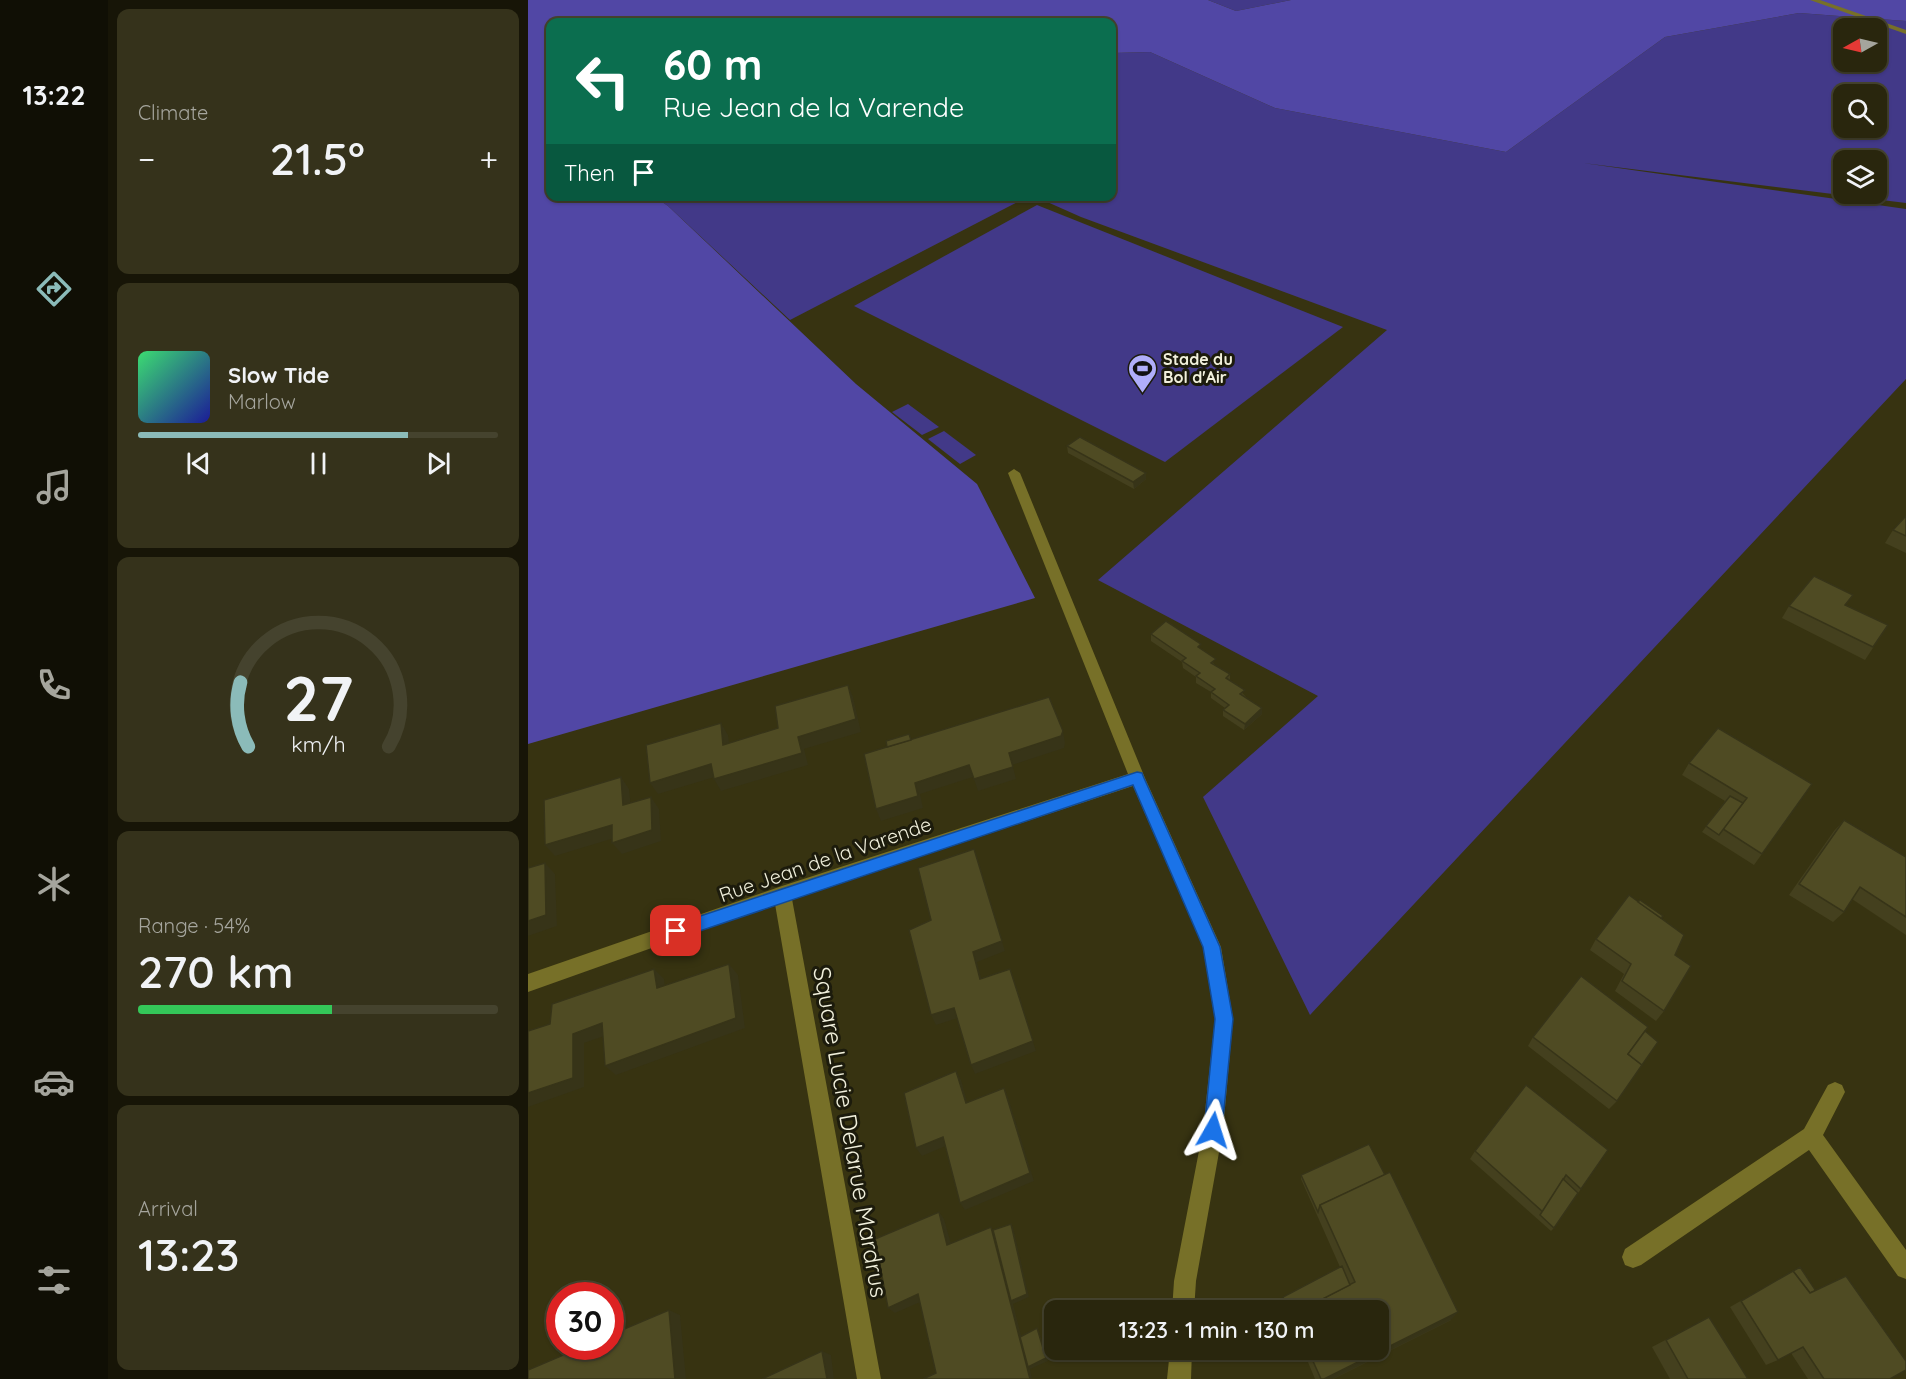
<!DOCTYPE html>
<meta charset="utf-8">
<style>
:root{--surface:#29260d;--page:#35321b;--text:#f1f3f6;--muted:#a5a59d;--line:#45432e;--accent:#8bbbb9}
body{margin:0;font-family:Quicksand,sans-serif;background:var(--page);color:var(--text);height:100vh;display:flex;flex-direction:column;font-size:22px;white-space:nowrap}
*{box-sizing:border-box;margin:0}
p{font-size:20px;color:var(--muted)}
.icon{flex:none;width:33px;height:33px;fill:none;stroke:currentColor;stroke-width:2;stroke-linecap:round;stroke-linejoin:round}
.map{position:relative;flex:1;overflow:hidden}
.sheet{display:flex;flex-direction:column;gap:9px;padding:9px;background:#171507;width:420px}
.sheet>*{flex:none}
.banner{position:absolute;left:18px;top:18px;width:570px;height:183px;border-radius:12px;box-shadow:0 2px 4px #0004,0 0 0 2px var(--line);background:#0b6e4f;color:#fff;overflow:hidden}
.needle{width:39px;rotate:262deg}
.buttons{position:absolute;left:1305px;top:18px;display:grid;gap:12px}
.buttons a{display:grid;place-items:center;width:54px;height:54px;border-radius:12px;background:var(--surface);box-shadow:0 2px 4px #0004,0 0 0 2px var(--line);font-size:30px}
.speed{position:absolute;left:18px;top:1282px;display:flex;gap:12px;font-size:30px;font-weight:700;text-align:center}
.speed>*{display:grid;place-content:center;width:78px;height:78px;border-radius:50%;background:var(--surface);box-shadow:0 2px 4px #0004,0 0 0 2px var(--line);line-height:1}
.speed .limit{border:9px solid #d22;background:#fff;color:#111}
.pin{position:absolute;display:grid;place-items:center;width:51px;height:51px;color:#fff;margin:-26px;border-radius:12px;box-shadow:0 3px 9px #0006}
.me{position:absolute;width:66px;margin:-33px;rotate:6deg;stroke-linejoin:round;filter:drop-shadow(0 0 4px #0008)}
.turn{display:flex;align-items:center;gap:21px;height:126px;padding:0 18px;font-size:27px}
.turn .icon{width:78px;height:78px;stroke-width:2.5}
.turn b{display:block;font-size:42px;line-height:51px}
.then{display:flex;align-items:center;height:57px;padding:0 18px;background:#0003;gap:12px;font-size:22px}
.big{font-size:45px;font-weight:600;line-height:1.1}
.sheet .tile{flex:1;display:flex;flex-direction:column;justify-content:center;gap:9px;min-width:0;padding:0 21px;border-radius:12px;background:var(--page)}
.sheet .dial{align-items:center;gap:0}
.dial svg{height:156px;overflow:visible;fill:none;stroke:var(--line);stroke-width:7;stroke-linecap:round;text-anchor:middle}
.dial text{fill:var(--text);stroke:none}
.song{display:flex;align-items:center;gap:18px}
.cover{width:72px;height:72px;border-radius:9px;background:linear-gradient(135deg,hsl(140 70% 55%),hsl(240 70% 35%))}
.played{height:6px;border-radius:3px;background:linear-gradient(90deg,var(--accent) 75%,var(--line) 75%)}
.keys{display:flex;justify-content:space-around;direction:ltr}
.heat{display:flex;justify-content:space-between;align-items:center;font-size:33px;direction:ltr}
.charge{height:9px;border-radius:4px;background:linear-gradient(90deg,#34c759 54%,var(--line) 0)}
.trip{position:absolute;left:516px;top:1300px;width:345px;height:60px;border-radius:12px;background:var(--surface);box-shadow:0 2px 4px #0004,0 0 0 2px var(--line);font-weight:600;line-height:60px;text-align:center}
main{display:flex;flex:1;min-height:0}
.tabs{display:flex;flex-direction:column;width:108px;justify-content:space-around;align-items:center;background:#100f05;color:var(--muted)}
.tabs .icon{width:42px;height:42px}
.tabs .selected{color:var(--accent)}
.tabs b{font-size:27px;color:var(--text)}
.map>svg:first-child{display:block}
.green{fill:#423988;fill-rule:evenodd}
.forest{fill:#5147a5}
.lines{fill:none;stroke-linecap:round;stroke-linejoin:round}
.minor{fill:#777028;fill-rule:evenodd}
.wall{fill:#44401e}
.shaded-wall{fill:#373418}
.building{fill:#4f4b23;stroke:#373418;stroke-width:1.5}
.route{fill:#1a73e8;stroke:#114b97;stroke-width:1.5}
.labels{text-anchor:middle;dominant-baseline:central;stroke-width:6;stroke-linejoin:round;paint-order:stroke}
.far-poi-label{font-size:16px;font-weight:bold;fill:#f1f0dc;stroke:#1c1b0c;text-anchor:start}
.street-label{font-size:20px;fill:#f1f0dc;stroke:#1c1b0c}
.near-street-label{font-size:24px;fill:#f1f0dc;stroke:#1c1b0c}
</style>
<main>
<nav class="tabs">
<b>13:22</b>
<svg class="icon selected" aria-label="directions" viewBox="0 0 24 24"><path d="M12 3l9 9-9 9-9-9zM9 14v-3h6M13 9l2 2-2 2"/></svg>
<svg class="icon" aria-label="music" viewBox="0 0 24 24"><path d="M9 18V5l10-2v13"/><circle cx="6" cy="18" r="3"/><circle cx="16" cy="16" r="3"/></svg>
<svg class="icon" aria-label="phone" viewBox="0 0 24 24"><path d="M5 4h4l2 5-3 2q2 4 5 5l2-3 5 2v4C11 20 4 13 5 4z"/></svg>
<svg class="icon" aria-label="climate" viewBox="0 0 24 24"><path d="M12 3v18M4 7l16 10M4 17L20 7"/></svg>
<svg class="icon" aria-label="car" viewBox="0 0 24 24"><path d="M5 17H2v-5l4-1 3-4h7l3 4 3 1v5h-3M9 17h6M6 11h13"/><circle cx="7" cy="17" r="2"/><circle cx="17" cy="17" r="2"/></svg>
<svg class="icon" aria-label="filters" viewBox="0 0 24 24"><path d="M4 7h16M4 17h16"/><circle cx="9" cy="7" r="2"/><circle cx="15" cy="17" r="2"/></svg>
</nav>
<section class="sheet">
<div class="tile"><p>Climate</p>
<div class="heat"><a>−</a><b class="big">21.5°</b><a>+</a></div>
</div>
<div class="tile">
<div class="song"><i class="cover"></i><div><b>Slow Tide</b><p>Marlow</p></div></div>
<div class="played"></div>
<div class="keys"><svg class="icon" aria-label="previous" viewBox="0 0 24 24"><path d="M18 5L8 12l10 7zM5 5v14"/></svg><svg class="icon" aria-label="pause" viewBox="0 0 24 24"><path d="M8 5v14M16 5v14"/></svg><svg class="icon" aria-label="next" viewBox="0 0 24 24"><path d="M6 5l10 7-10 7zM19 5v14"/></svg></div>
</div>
<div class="tile dial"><svg viewBox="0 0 100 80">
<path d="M14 69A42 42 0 1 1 86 69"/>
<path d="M14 69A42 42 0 0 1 10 36" stroke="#8bbbb9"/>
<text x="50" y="56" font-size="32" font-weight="700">27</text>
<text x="50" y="72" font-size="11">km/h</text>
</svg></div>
<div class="tile"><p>Range · 54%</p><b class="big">270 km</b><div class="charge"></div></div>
<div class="tile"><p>Arrival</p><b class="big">13:23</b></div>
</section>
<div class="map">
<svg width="1378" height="1379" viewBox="0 0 1378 1379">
<rect width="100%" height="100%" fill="#373311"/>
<g class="green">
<path d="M680 0H763L708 11Z"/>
<path d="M1271 13 1378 21V203L1055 163 1378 209V379L782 1015 675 797 790 696 570 580 859 330 553 217 508 197 584 196V53L622 52 747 108 978 152 1137 37ZM1316 28H1348V62H1316ZM1316 94H1348V128H1316ZM1316 160H1348V194H1316Z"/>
<path d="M127 197H499L262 320 140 206Z"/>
<path d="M509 205 815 327 637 462 326 306Z"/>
<path d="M380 404 411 427 394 435 364 412Z"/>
<path d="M416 431 448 455 432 464 400 439Z"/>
</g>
<path class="forest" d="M0 0H680L708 11 763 0H1378V21L1271 13 1137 37 978 152 747 108 622 52 584 53V22H386L382 20 367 22H22V196L127 197 140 206 328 384 449 484 507 598 0 744Z"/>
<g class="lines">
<g class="minor">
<path d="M1282 0H1292L1378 30V34Z"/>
<path d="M486 469 492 473 617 778 693 947 705 1019 695 1130 668 1281 666 1311H644L646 1281 675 1130 687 1019 675 947 605 786 264 899 353 1379H329L247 904 0 992V974L254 886 600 774 480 473Z"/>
<path d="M1307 1082 1314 1085 1317 1092 1295 1135 1378 1250V1279L1370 1276 1281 1150 1113 1265 1105 1268 1097 1265 1094 1257 1097 1249 1276 1129 1300 1085Z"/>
<path d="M642 1350H664L663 1379H639Z"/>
</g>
</g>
<g class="wall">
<path d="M539 446 618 479 606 489 540 453Z"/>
<path d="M1378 516V553L1357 543 1365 530Z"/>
<path d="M1318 605 1360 625 1337 660 1254 618 1261 606Z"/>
<path d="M623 634 674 650 688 666 702 674V680L734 714 716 730 695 716V710L697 708 683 698V692L668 683V677L655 668 654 662 623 641Z"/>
<path d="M1161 763 1284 784 1226 865 1174 832 1197 801 1154 775Z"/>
<path d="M1316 820 1378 857V935L1324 899 1316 912 1305 922 1261 895 1306 831Z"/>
<path d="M1133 918 1147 955 1136 1011 1128 1021 1087 991 1096 974 1062 950 1068 939Z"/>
<path d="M1117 1031 1089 1101 1081 1109 1000 1046 1005 1037Z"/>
<path d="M1080 1150 1026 1228 1023 1231 942 1159 947 1151Z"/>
<path d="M773 1175 923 1320 805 1379H787L775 1350H850V1311H758L754 1300 755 1297 812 1267 773 1179Z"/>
<path d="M1272 1267 1288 1291 1362 1379H1280L1263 1353 1250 1360 1238 1365 1202 1307Z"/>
<path d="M1181 1317 1220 1379H1142L1124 1347Z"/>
</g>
<g class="shaded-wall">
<path d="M618 473V479L606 489 605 482Z"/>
<path d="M320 685 325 697 333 732 276 749 280 765 193 791 186 779 270 737Z"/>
<path d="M734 708V714L716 730 717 724Z"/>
<path d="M193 723 200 735 203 757 195 745Z"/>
<path d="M535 731 537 743 536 748 484 765 481 753Z"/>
<path d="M183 764 190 776 130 794 122 783Z"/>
<path d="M441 765 445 777 392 794 395 808 353 821 348 809 387 783Z"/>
<path d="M485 767 488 779 450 791 446 779Z"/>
<path d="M93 777 101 789 104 816 95 805Z"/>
<path d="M123 797 131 809 133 841 94 854 84 843Z"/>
<path d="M84 825 93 836 27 856 17 845Z"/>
<path d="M450 860 477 951 449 962 456 989 452 979 445 952Z"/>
<path d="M17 863 27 874 29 926 0 936V921Z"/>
<path d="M201 964 210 975 217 1028 88 1075 77 1066Z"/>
<path d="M126 969 136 979 138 998 129 988Z"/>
<path d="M482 969 508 1051 447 1074 443 1065Z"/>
<path d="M426 1008 430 1018 408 1025 403 1015Z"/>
<path d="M74 1023 85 1033 56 1043V1087L0 1107V1093L45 1034Z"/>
<path d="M428 1071 433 1080 442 1112 438 1103Z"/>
<path d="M476 1088 480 1097 506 1181 437 1210 432 1203Z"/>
<path d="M415 1137 420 1145 394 1156 388 1148Z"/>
<path d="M411 1212 416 1219 425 1251 419 1245Z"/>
<path d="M483 1224 485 1227 501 1297 485 1304 501 1366 509 1328 511 1331 520 1361 502 1369 504 1379H502L463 1227 467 1234Z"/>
<path d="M390 1294 397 1300 367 1313 360 1308Z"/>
<path d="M141 1310 152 1315 158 1379H147Z"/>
<path d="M930 1312 923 1320 805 1379H796Z"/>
<path d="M294 1351 303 1355 306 1379H299Z"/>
</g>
<g class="building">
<path d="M552 437 618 473 605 482 539 446Z"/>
<path d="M1378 516V536L1365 530Z"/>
<path d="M1286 576 1325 595 1317 605 1360 625 1345 647 1261 606Z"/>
<path d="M638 621 673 644 670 647 688 659 683 663 702 674 698 678 717 690 712 694 734 708 717 724 695 710 701 705 683 692 687 689 668 676 672 673 654 661 658 658 623 634Z"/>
<path d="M320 685 328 719 270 737 274 753 186 779 183 764 122 783 118 745 193 723 195 745 250 728 247 706Z"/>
<path d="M521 697 535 731 533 736 481 753 485 767 446 779 441 765 387 783 390 796 348 809 336 754Z"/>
<path d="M1190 728 1284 784 1234 854 1195 829 1219 798 1161 763Z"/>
<path d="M381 734 383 740 359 747 358 741Z"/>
<path d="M93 777 95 805 123 797 124 830 84 843V825L17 845 16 800Z"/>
<path d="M1202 796 1215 803 1191 835 1178 826Z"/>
<path d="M1316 820 1378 857V917L1332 887 1316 912 1271 884Z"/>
<path d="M446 849 474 941 445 952 452 979 482 969 505 1041 443 1065 426 1008 403 1015 381 930 403 920 390 868Z"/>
<path d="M17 863 18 915 0 921V868Z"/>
<path d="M1101 895 1156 935 1147 955 1163 966 1136 1011 1094 981 1103 964 1068 939Z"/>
<path d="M1112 900 1135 916 1133 918 1110 902Z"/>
<path d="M201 964 208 1018 77 1066 74 1023 45 1034V1078L0 1093V1031L22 1024 24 1004 126 969 129 988Z"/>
<path d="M1053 976 1120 1027 1100 1054 1114 1065 1089 1101 1005 1037Z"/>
<path d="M1117 1031 1130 1042 1114 1065 1100 1054Z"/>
<path d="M428 1071 438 1103 476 1088 502 1173 432 1203 415 1137 388 1148 376 1093Z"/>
<path d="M998 1085 1080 1150 1053 1189 1038 1175 1015 1212 947 1151Z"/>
<path d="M841 1144 857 1175 792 1205 790 1212 773 1175Z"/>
<path d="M862 1172 930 1312 796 1379H793L780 1350H850V1311H771L827 1282 792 1205Z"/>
<path d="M1035 1179 1050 1193 1026 1228 1012 1215Z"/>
<path d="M411 1212 419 1245 463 1227 502 1379H395L408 1373 390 1294 360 1308 347 1239Z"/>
<path d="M483 1224 499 1294 483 1301 465 1230Z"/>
<path d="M814 1266 822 1285 771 1311H760L755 1297Z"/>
<path d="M1272 1267 1288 1291 1282 1293 1265 1271 1260 1274Z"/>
<path d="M1265 1271 1282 1293 1318 1276 1378 1361V1370L1362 1379H1296L1275 1347 1250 1360 1213 1301Z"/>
<path d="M141 1310 147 1379H0V1370L54 1347H82V1335Z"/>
<path d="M1181 1317 1220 1379H1160L1138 1340Z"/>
<path d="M509 1328 518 1358 500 1367 492 1337Z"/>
<path d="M294 1351 299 1379H234Z"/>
</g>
<path class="route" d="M609 772 614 773 616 778 692 947 705 1019 694 1130 692 1136 685 1139 679 1136 676 1130 687 1019 675 947 605 785 148 939 142 936 140 931 142 926 148 924Z"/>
<defs>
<symbol id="stadium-pin" viewBox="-11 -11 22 30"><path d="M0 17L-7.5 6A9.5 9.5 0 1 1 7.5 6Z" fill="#afaefa" stroke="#1c1b0c"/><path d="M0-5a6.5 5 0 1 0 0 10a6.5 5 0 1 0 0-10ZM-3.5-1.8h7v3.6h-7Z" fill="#111"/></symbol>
</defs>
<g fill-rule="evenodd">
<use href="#stadium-pin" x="598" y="352" width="33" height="45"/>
</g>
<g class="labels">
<g class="far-poi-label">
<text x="635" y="359">Stade du<tspan x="635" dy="18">Bol d'Air</tspan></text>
</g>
<g class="street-label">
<text transform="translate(297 859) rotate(-19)">Rue Jean de la Varende</text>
</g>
<g class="near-street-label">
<text transform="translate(323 1132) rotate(80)">Square Lucie Delarue Mardrus</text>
</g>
</g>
</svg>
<div class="buttons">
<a><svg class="needle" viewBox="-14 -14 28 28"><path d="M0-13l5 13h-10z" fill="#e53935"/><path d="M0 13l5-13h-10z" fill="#a5a59d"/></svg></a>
<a><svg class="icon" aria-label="search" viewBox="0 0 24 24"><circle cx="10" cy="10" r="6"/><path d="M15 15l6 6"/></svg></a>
<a><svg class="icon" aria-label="layers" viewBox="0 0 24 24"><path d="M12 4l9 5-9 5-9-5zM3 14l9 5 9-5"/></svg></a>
</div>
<div class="speed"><div class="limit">30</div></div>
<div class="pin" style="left:148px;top:931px;background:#d93025"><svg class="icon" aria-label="arrive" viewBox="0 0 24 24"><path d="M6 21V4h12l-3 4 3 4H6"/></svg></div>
<svg class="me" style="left:685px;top:1130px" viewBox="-20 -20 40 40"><path d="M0-17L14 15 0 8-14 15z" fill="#1a73e8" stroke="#fff" stroke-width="4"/></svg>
<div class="trip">13:23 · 1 min · 130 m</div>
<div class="banner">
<div class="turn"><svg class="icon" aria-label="left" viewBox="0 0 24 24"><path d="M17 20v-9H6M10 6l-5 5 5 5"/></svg><div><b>60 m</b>Rue Jean de la Varende</div></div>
<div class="then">Then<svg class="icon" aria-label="arrive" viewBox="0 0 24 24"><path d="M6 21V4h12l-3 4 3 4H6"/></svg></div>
</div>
</div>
</main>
